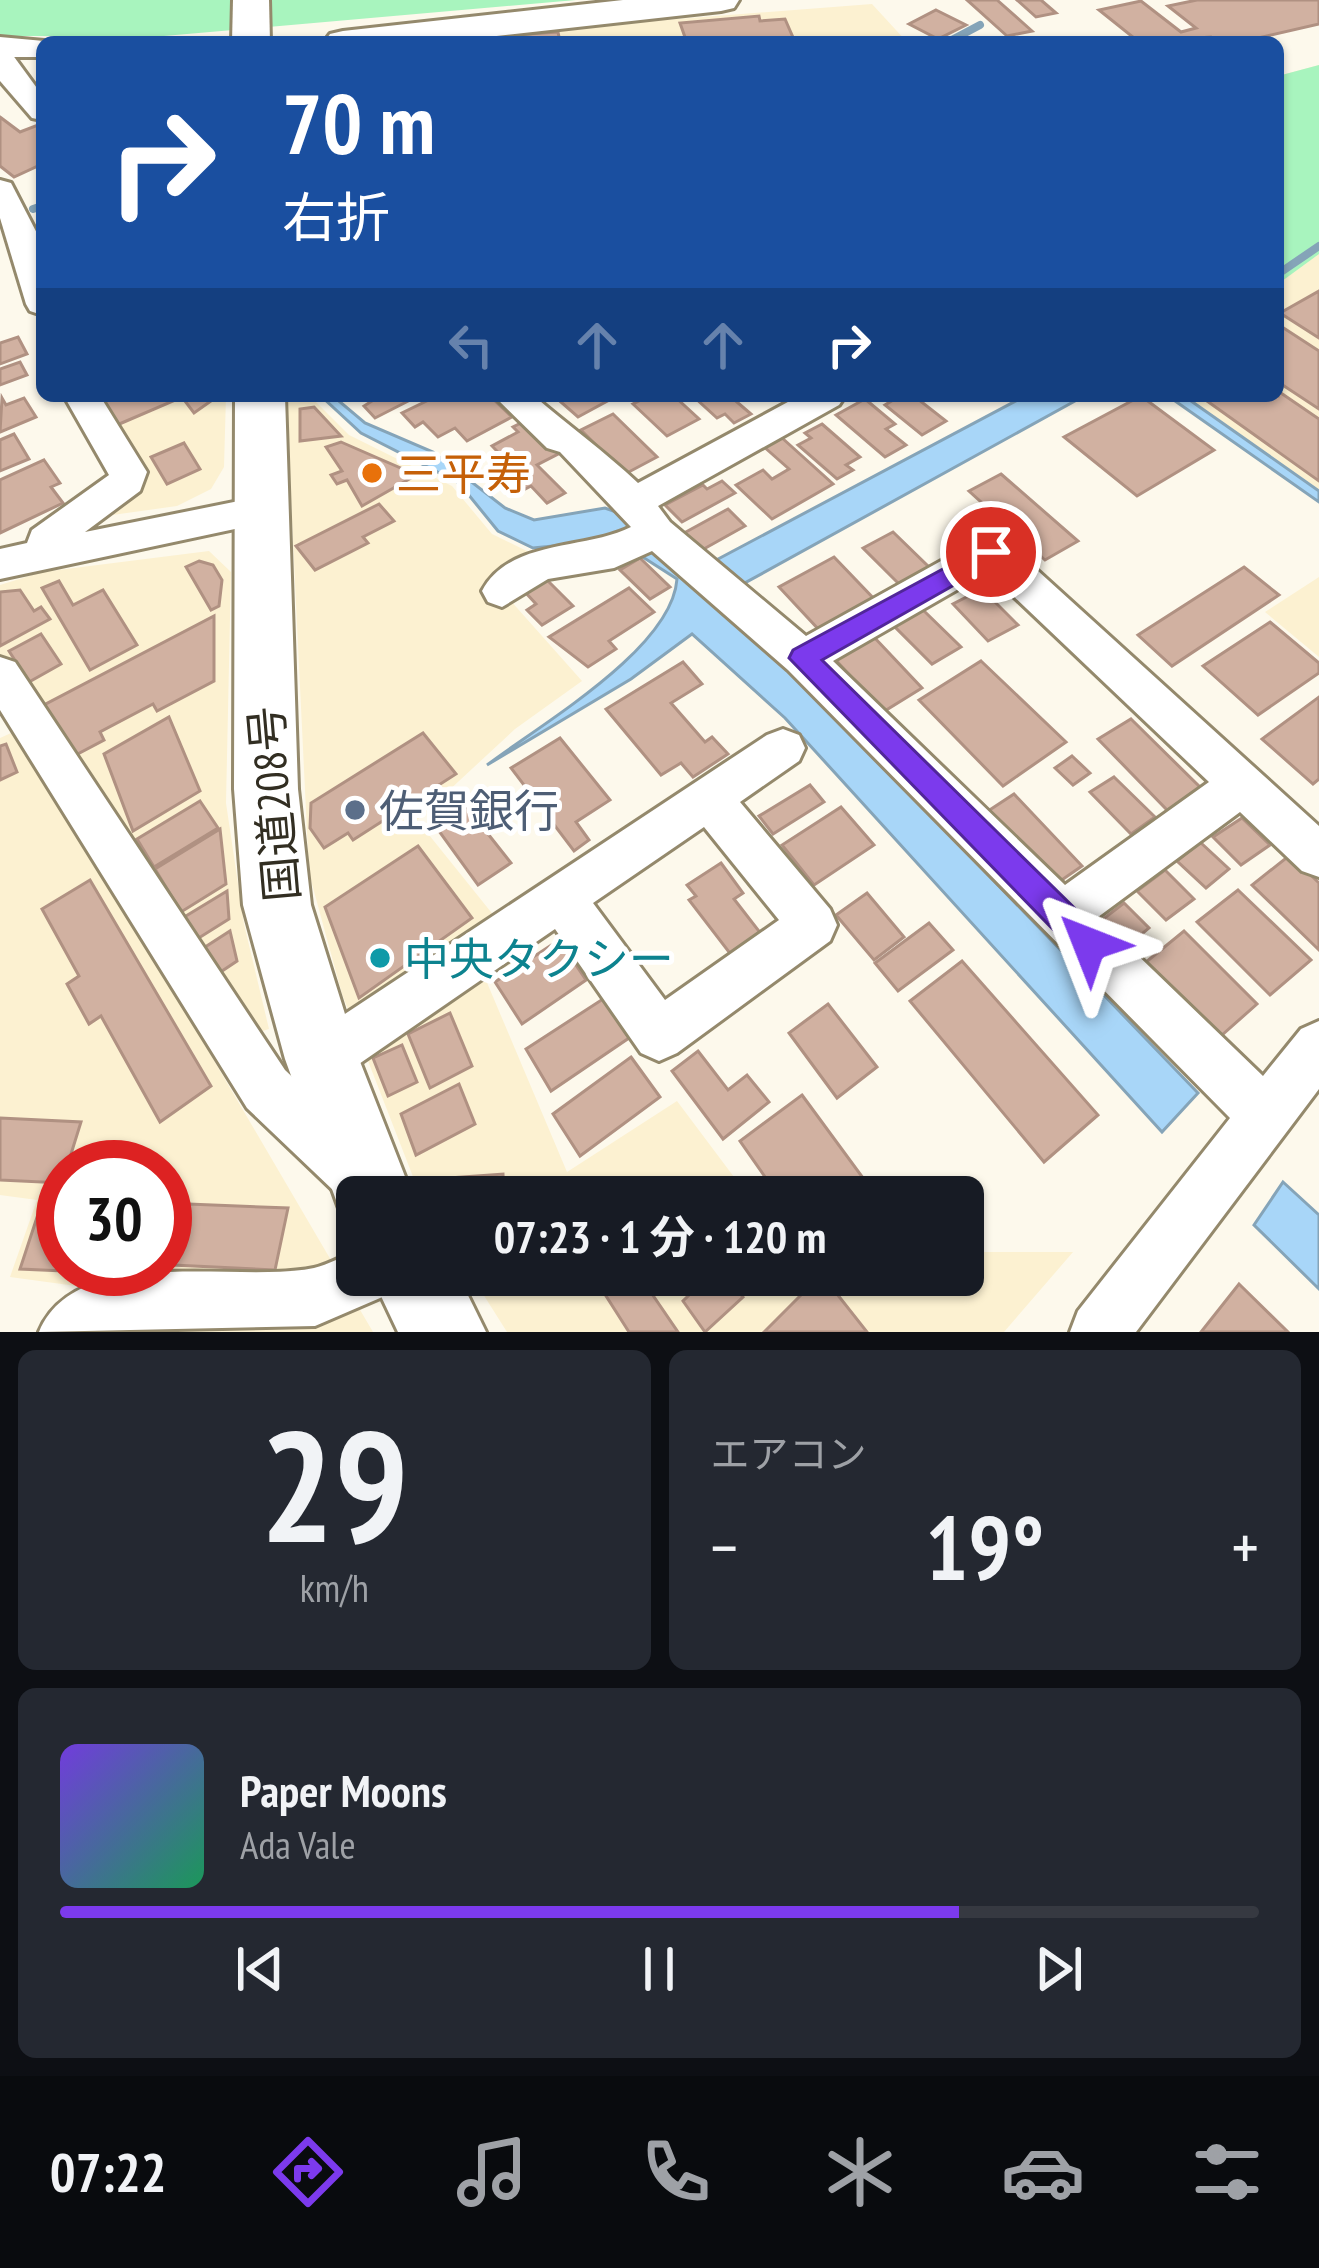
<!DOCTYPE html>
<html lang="ja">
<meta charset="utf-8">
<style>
:root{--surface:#171b24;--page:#242831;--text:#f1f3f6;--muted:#9ea1a6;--line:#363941;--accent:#7c3aed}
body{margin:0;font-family:"PT Sans Narrow","Noto Sans JP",sans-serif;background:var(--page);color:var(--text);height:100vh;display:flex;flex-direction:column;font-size:45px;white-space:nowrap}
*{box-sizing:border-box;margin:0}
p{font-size:39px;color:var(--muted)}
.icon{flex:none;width:66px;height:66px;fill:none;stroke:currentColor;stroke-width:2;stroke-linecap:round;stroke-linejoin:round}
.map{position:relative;height:1332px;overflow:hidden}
.sheet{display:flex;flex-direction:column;gap:18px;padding:18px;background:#0d0f14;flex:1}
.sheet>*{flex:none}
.banner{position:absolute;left:36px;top:36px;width:1248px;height:366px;border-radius:18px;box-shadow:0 3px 9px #0004;background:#1a4fa0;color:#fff;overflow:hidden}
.speed{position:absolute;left:36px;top:1140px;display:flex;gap:24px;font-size:60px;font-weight:700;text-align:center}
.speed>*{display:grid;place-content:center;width:156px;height:156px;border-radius:50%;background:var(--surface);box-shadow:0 3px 9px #0004;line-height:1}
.speed .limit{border:18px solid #d22;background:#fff;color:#111}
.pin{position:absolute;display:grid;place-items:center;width:102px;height:102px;color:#fff;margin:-51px;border:6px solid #fff;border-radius:50%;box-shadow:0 3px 12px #0007}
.me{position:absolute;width:132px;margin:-66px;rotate:315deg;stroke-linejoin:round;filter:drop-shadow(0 0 9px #0008)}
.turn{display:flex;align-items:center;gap:42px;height:252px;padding:0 48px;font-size:54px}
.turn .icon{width:156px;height:156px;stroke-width:2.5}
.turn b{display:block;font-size:84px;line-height:102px}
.lanes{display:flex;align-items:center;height:114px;padding:0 48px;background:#0003;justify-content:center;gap:60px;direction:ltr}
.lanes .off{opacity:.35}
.big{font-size:90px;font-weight:700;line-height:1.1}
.sheet .card{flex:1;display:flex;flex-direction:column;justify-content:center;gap:18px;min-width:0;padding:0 42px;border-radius:18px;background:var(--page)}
.sheet .dial{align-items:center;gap:0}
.dial b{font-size:156px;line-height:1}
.song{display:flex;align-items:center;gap:36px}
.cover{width:144px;height:144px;border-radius:18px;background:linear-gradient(135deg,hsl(260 70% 55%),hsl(150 70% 35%))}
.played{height:12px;border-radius:6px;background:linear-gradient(90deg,var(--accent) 75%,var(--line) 75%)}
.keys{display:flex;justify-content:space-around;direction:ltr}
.heat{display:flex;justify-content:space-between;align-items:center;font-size:66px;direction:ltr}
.sheet .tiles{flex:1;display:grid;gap:18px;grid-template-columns:1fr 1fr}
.card:last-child{grid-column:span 2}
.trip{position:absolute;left:336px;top:1176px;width:648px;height:120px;border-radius:18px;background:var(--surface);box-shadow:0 3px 9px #0004;font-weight:700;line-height:120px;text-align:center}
.dock{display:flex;height:192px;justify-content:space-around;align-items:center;background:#090b0e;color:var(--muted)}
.dock .icon{width:84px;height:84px}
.dock .active{color:var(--accent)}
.dock b{font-size:54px;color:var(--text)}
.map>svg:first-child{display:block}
.built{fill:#fcf1d1;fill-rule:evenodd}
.green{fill:#a8f4be}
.water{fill:#a8d6f8;stroke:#85a4b8;stroke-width:3}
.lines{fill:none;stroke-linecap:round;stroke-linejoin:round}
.stream{stroke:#85a4b8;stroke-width:8}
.building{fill:#d1b1a1;stroke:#b09182;stroke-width:3}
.minor-casing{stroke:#94896c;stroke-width:6}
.major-casing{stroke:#94896c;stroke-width:6}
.highway-casing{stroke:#94896c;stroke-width:6}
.minor{fill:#fff;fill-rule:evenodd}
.major{fill:#fff;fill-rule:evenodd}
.highway{fill:#fff;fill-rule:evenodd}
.route{fill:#7c3aed;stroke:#51269a;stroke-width:3}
.food-dot{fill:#e8710a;stroke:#fff;stroke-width:4.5}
.service-dot{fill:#5c6f8a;stroke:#fff;stroke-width:4.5}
.culture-dot{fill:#0f9aa8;stroke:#fff;stroke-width:4.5}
.labels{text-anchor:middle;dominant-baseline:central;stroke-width:10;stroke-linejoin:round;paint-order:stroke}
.food-label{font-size:45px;fill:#c56008;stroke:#fff;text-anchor:start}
.street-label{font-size:45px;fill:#322e22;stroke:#fff}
.service-label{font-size:45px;fill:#4e5e75;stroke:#fff;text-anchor:start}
.culture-label{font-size:45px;fill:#0d838f;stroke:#fff;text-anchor:start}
</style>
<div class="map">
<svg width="1319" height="1332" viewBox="0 0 1319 1332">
<rect width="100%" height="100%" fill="#fdf9ec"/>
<g class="built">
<path d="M872 4 907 42H435L561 28Z"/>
<path d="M1319 65V499L1175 396H1278V76Z"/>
<path d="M96 396H226L224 467 211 489 177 506 98 517 148 477Z"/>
<path d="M286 396H310L349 435 452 486 492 534 529 552 494 582 582 681 515 729 417 820 499 922 469 940 567 1172 677 1101 749 1197H423L417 1187 342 994 309 873Z"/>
<path d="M209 551 231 572 226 803 244 924 269 1029 244 1037 0 664V585L42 572Z"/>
<path d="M1319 577V657L1265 612Z"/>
<path d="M20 729 373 1332H76L113 1291 10 1277 37 1200 0 1195V738ZM63 1167H165V1269H63Z"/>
<path d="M963 1252H1073L1004 1332H507L471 1275H963Z"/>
</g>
<g class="green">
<path d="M0 0H576L164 36H0Z"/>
<path d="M1319 65V254L1278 284V76Z"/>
</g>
<g class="water">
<path d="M321 396H333L365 423 433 452 505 508 534 520 605 508 619 513 688 575 1025 396H1084L743 584 778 656 1198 1093 1162 1132 785 718 692 634 631 679 487 765C541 724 672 649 677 579L627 547 573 544 533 548 498 531 459 483 361 433Z"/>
<path d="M1168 396H1184L1319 491V502Z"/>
<path d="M1283 1182 1319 1215V1289L1254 1225Z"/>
</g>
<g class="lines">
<g class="stream">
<path d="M948 42 980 25"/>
<path d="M33 209 42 206"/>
<path d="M1278 274 1319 246"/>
</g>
</g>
<g class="building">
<path d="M967 0H997L1032 31 1007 36Z"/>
<path d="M1017 0H1041L1056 13 1036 17Z"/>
<path d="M1197 0H1319V24L1241 42H1218L1211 37 1139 42 1099 10 1141 1 1181 32 1196 28 1168 6Z"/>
<path d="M936 10 966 25 938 39 909 24Z"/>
<path d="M759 16 760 21 785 19 795 42H692L686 40 680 23Z"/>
<path d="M558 32 560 42H508L514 35Z"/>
<path d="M0 117 20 132 41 124 37 120 42 118V164L14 177 0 166Z"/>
<path d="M1319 291V338L1280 313Z"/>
<path d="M1279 325 1319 351V409L1278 382Z"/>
<path d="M18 337 27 354 0 364V343Z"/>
<path d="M20 362 27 375 0 385V369Z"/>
<path d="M1278 391 1319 419V481L1200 396H1278Z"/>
<path d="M98 396H218L194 413 182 397 117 425Z"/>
<path d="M380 396H418L375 418 364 406Z"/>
<path d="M437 396H490L512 417 467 441 455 428 438 437 423 422 415 427 402 413Z"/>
<path d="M554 396H607L611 399 578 417Z"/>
<path d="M649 396H674L699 419 667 436 633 404Z"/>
<path d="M693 396H730L751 414 734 423 725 414 717 418Z"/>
<path d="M900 396H914L946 421 922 435 885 405Z"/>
<path d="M1141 396 1214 450 1137 496 1064 437Z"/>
<path d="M2 398 6 405 24 398 36 417 0 432Z"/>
<path d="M865 399 895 424 886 429 906 445 885 457 836 415Z"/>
<path d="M314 407 341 436 300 441V409Z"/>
<path d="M613 414 657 457 625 474 581 430Z"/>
<path d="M527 420 560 453 537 465 565 493 547 503 531 486 516 494 505 483 520 475 492 446 518 432 513 427Z"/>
<path d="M822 424 860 457 846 465 853 470 837 479 798 445 811 438 805 433Z"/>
<path d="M14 434 29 459 0 471V440Z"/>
<path d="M781 437 833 484 772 519 736 485 763 470 772 479 789 469 763 446Z"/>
<path d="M341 442 405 470 411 478 362 506 347 480 337 484 331 475 342 471 326 447Z"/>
<path d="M184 443 200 469 167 484 151 457Z"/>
<path d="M44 460 60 483 51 487 63 503 0 533V480Z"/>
<path d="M1001 474 1078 541 1045 560 969 491Z"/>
<path d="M722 481 735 493 682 522 665 505 703 485 707 489Z"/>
<path d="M379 504 394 521 363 537 368 543 315 570 296 546Z"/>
<path d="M728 509 745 526 702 550 684 533Z"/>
<path d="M893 532 931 569 901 586 863 548Z"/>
<path d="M834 557 877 602 822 633 779 587Z"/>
<path d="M640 558 670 587 650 599 620 570Z"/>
<path d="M199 561 213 565 222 580 219 606 211 610 186 567Z"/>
<path d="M1244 567 1279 595 1172 666 1138 635Z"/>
<path d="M547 580 573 606 542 625 527 610 536 604 526 593Z"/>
<path d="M59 581 73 605 103 590 137 645 90 670 42 588Z"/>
<path d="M629 588 654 612 609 641 616 649 588 667 549 637Z"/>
<path d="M982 589 1018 625 988 641 953 604Z"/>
<path d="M20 590 34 611 41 607 50 619 0 646V592Z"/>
<path d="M923 610 961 647 932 664 894 626Z"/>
<path d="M214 616V681L157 711 153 704 100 732 104 740 72 757 44 705Z"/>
<path d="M1270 622 1319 663V673L1258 715 1203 666Z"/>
<path d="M41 634 61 664 29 682 9 651Z"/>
<path d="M872 635 922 688 883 712 833 657Z"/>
<path d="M981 661 1066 742 1003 786 919 700Z"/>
<path d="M683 662 702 684 671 703 705 742 712 737 728 754 693 777 681 763 661 775 606 709Z"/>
<path d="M1319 697V779L1313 784 1262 739Z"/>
<path d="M169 717 200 791 133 831 104 754Z"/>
<path d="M1131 719 1204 791 1170 813 1098 739Z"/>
<path d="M423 733 456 774 353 840 348 833 324 848 310 828 311 803Z"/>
<path d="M560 738 610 800 576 822 589 840 574 851 511 768Z"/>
<path d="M6 744 17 772 0 780V746Z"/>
<path d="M1072 756 1090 773 1073 785 1055 768Z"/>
<path d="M1114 777 1155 817 1131 834 1090 792Z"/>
<path d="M810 785 824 802 773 834 759 816Z"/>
<path d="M1014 794 1082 866 1053 886 985 813Z"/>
<path d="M478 800 488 813 477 820 511 863 478 885 436 827Z"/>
<path d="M200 801 218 828 154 867 137 839Z"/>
<path d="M841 807 874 845 814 885 782 845Z"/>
<path d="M1242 818 1270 845 1241 865 1213 837Z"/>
<path d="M220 829 226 884 181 912 155 869Z"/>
<path d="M1200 842 1229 869 1206 888 1177 861Z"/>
<path d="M418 846 472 918 359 998 325 907Z"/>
<path d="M1290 855 1319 883V950L1252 885Z"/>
<path d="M721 863 743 893 734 899 762 935 732 956 689 900 696 896 687 885Z"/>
<path d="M1165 870 1194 899 1166 920 1137 891Z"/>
<path d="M90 880 211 1086 160 1122 101 1016 89 1024 67 984 79 976 42 909Z"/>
<path d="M1238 890 1311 960 1270 995 1197 922Z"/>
<path d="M227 891 229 919 194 941 181 919Z"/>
<path d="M867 893 904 937 874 960 836 915Z"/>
<path d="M1124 903 1149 928 1124 949 1098 923Z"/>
<path d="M929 923 953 950 898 991 875 963Z"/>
<path d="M230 931 237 961 216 975 202 949Z"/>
<path d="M1184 931 1257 1004 1213 1043 1140 967Z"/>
<path d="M559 940 586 980 522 1024 495 982Z"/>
<path d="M962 961 1098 1115 1044 1162 910 1001Z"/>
<path d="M603 999 629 1038 551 1091 526 1049Z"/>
<path d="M828 1004 877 1067 837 1098 789 1033Z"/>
<path d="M450 1013 472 1066 430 1088 408 1034Z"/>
<path d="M402 1045 417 1082 388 1096 373 1058Z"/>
<path d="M698 1051 728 1090 747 1075 769 1102 723 1139 672 1071Z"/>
<path d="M631 1057 660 1097 580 1156 553 1114Z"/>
<path d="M459 1084 475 1124 416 1155 401 1114Z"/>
<path d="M802 1095 877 1197H779L740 1141Z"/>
<path d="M0 1118 81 1122 62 1183 0 1180Z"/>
<path d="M503 1174 504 1197H449L450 1178Z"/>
<path d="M42 1202 63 1203V1269L87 1272 20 1269Z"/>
<path d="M188 1204 288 1208 275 1270 173 1265Z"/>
<path d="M617 1275H639L678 1332H629L601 1288Z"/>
<path d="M710 1275H726L743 1297 705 1332 683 1301Z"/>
<path d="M822 1275 867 1332H764L821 1275Z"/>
<path d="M1239 1284 1288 1332H1201Z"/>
</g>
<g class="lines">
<defs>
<g id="minor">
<path d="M0 53 12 54 42 95V120L32 118 0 81Z"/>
<path d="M0 180 11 183 42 243V315L30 311 26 304 0 218Z"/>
<path d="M64 396H100L147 472 140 491 85 532 259 497 272 501 278 511 272 521 0 579V549L27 543 32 530 109 475Z"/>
<path d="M494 396H534C569 426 604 451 638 483L799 396H845L839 405 658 506 670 522 806 636 977 541 991 537 1005 541 1319 826V877L1302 871 1240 812 1098 917 1263 1076 1301 1029 1319 1021V1089L1136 1332H1070L1078 1311 1230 1118 788 670 652 551 614 568 548 579 502 607 488 602 482 591C509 539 586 550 631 527L560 452 547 448ZM988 572 1209 782 1065 885 833 661Z"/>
<path d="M0 657 15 662 285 1070 372 1153 380 1172 372 1191 353 1199 334 1191 247 1108 0 710Z"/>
<path d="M783 729 799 735 805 748 799 761 740 802 830 909 837 925 830 941 677 1053 659 1061 641 1053 555 929 340 1077 322 1085 304 1077 296 1059 304 1041 767 735ZM704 827 779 920 665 1000 593 903Z"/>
<path d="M357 1250V1275H396L387 1295 315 1326 39 1332C76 1242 237 1284 314 1268 328 1265 343 1256 357 1250Z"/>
</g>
<path id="major" d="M0 37 55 42H42V57H0Z"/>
<g id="highway">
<path d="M233 0H269L270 42H232Z"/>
<path d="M623 0H739L734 8 721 11 443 42H324L330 34 343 31Z"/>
<path d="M235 396H285L298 789 311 905 359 1059 413 1197H357V1230L345 1225 285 1059 243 905 234 789Z"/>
<path d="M371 1275H458L486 1332H398Z"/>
</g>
</defs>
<use href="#minor" class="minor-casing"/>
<use href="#major" class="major-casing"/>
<use href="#highway" class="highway-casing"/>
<use href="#minor" class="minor"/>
<use href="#major" class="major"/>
<use href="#highway" class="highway"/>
</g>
<path class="route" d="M991 543 1003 552 1000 559 822 660 1101 934 1105 944 1101 955 1089 960 1078 955 789 658 793 650Z"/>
<circle class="food-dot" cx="372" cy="473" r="12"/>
<circle class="service-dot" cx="355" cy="810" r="12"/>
<circle class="culture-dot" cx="380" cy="958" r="12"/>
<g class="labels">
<g class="food-label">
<text x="396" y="473">三平寿</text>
</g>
<g class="street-label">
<text transform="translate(273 804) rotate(-95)">国道208号</text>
</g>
<g class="service-label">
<text x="379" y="810">佐賀銀行</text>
</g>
<g class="culture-label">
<text x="404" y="958">中央タクシー</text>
</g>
</g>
</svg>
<div class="speed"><div class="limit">30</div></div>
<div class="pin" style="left:991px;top:552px;background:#d93025"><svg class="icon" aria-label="arrive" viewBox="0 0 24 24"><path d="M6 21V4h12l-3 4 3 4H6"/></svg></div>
<svg class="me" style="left:1089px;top:944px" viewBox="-20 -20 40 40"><path d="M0-17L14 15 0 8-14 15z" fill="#7c3aed" stroke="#fff" stroke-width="4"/></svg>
<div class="trip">07:23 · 1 分 · 120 m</div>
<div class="banner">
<div class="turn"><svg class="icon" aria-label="right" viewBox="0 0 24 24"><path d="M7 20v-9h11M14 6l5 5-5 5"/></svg><div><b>70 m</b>右折</div></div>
<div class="lanes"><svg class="icon off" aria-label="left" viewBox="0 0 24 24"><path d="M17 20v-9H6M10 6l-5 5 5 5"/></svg><svg class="icon off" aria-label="ahead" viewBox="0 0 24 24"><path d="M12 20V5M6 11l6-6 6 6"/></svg><svg class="icon off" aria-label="ahead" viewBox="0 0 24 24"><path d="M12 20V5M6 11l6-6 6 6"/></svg><svg class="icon" aria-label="right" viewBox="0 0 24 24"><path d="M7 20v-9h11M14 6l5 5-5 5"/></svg></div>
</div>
</div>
<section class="sheet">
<div class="tiles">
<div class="card dial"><b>29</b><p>km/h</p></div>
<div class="card"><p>エアコン</p>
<div class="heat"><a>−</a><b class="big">19°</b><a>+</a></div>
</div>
<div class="card">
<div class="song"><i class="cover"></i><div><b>Paper Moons</b><p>Ada Vale</p></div></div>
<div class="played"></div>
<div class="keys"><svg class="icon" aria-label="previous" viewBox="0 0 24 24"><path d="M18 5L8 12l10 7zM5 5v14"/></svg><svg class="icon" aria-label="pause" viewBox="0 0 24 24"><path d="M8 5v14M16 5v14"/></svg><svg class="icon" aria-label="next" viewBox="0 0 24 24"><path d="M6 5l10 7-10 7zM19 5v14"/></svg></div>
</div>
</div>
</section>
<nav class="dock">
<b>07:22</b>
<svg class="icon active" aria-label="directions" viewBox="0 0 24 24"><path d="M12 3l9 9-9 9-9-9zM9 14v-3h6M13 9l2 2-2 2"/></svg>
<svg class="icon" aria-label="music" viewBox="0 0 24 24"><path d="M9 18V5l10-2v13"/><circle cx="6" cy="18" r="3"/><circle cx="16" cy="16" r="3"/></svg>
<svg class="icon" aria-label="phone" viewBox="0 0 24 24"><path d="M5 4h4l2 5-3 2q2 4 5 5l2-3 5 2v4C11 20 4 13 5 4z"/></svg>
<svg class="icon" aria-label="climate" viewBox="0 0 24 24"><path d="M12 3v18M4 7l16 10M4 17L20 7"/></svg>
<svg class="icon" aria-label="car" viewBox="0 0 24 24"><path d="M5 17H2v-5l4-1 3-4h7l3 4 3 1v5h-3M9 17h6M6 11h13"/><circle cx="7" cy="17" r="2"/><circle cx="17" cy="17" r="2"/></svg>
<svg class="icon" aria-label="filters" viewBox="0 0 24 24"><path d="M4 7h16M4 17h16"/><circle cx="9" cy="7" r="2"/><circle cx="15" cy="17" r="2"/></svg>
</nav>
